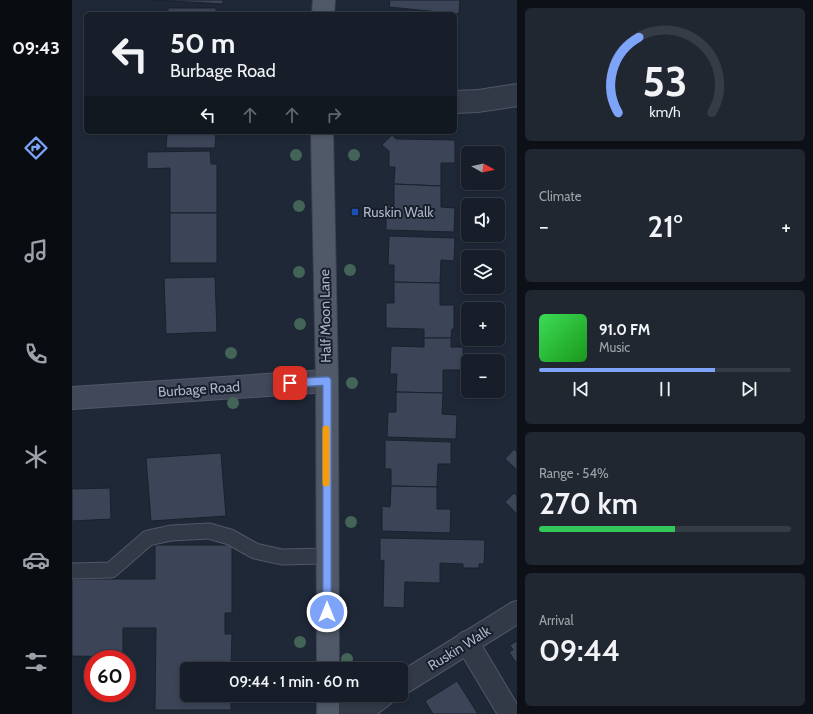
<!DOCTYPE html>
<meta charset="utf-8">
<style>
:root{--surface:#171e29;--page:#202731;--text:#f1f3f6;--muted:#9ea2a8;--line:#363c46;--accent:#7da4f9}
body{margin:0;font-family:Cabin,sans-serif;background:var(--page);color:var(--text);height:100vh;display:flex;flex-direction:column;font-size:15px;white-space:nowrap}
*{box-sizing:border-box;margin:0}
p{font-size:13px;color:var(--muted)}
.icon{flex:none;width:22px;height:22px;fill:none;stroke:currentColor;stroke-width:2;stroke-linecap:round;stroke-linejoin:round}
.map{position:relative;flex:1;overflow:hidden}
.sheet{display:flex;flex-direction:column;gap:8px;padding:8px;background:#0d1017;width:296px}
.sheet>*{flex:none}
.top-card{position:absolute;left:12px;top:12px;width:373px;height:122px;border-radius:6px;box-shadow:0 2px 6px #0003,0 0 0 1px var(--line);background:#171e29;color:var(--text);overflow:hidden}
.needle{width:26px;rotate:98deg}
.buttons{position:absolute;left:389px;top:146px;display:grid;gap:8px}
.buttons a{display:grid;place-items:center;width:44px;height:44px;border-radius:6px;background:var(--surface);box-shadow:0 2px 6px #0003,0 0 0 1px var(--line);font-size:20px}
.speed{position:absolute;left:12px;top:650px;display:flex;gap:8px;font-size:20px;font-weight:700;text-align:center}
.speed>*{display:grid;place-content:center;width:52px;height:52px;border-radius:50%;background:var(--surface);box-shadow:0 2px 6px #0003,0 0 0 1px var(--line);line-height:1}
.speed .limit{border:6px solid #d22;background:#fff;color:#111}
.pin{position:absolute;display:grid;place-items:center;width:34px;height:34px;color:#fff;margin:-17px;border-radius:8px;box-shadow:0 2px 6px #0006}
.me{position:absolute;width:44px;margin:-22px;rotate:0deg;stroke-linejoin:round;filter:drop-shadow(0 0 3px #0008)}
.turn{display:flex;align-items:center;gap:14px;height:84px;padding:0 20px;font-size:18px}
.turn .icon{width:52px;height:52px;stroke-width:2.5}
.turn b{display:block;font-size:28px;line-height:34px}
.lanes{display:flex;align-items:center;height:38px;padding:0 20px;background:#0003;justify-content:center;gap:20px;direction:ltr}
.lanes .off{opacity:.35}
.big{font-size:30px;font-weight:600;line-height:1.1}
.sheet .tile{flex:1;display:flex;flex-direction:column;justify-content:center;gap:6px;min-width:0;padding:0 14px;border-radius:6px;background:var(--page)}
.sheet .dial{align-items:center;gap:0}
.dial svg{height:104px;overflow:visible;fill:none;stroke:var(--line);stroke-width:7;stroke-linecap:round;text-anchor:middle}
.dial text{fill:var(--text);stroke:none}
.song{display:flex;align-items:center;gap:12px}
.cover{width:48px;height:48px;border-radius:6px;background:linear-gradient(135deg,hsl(130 70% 55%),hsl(120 70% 35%))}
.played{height:4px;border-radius:2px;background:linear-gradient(90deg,var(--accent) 70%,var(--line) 70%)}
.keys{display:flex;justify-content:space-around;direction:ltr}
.heat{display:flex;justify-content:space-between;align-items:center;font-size:22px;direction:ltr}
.charge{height:6px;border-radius:3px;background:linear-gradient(90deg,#34c759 54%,var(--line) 0)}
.trip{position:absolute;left:108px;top:662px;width:228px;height:40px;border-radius:6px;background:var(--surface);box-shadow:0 2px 6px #0003,0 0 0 1px var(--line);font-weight:600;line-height:40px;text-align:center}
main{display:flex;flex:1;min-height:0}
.dock{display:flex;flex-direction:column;width:72px;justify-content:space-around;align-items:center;background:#090c10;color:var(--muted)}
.dock .icon{width:28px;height:28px}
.dock .on{color:var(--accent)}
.dock b{font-size:18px;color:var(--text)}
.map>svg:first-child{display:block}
.building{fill:#3b4557;stroke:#1a212e}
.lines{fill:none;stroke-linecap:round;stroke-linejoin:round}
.lane-casing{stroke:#505765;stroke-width:17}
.street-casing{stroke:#505765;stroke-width:24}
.secondary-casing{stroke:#505765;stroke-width:24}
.primary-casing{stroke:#3c4351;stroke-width:24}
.lane{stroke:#333a47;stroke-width:15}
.street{stroke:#333a47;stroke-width:22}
.secondary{stroke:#41485a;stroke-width:22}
.primary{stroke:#505968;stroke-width:22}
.tree{fill:#456458}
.route-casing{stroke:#516ba2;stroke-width:10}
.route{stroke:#7da4f9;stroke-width:7}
.slow{stroke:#f59e0b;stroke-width:7}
.transit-dot{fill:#1a4fb4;stroke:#181f2c;stroke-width:1.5}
.labels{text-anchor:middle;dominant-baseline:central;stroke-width:4;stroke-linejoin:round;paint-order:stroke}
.poi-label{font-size:14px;fill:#adb4c4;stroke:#181f2c;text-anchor:start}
.street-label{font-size:14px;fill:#adb4c4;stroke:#181f2c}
</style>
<main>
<nav class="dock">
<b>09:43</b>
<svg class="icon on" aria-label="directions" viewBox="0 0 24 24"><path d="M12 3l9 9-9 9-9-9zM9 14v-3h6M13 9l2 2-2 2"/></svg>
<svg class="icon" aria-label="music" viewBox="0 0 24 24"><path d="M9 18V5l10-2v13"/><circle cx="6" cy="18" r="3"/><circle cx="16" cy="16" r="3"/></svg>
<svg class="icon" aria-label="phone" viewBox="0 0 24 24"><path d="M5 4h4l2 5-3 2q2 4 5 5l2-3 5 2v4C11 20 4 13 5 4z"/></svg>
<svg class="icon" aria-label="climate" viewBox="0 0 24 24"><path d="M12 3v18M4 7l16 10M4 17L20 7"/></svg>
<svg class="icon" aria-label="car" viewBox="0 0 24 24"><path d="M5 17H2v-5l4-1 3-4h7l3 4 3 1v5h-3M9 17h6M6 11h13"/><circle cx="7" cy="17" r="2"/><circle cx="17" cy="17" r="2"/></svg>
<svg class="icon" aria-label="filters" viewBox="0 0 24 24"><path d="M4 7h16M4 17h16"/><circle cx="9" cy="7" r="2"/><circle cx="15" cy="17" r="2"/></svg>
</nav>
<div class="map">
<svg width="445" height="714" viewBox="0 0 445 714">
<rect width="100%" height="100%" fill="#1f2837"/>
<g class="building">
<path d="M83 0H151V4Z"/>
<path d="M318 0H388L387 14 317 7Z"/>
<rect x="96" y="8" width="48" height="6"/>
<path d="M383 40H385L384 65H383Z"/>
<path d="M95 132H144L143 148H94Z"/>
<path d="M320 135 324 139 383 140V163H369V186L322 184 323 167H317V151L310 145Z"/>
<path d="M138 151 139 164H145V213H98V168L75 169V152Z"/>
<path d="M322 184 369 186V207L383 208 382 232 314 230V205H322Z"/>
<rect x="98" y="213" width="47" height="50"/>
<path d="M317 236 383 238 382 261 369 260 368 283 322 282V265H316Z"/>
<path d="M143 277 145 332 94 334 92 278Z"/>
<path d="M322 282 368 283V305H382V329H380L379 338H352V329L314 328V303H322Z"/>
<path d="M352 338H379V347H391V370H371V393L324 392 325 374H318L319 346 352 347Z"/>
<path d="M324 392 371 393 370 414 385 415 384 439 315 437 316 412H324Z"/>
<path d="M313 440 379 442V464H366L365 487 319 486V469H313Z"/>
<path d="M442 449 445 452V470L433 459Z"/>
<path d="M149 453 154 516 79 521 74 458Z"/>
<path d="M319 486 365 487V509H379L378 533 310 531V506L318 507Z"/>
<path d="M38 488 39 519 0 521V489Z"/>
<path d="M442 493 445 496V514L433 502Z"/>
<path d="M308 538 413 540 412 564H407V568H391V564L368 563V583L333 582 332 608 311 607 312 560 308 561Z"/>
<path d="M83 545H160V613H153V634H160L159 669H115V695H159V710H83L84 628H51V657L0 656V579H83Z"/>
<path d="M445 641V664L437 652 441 650 438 645Z"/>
<path d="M385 681 406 714H361L353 701Z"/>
</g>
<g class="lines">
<defs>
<path id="lane" d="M0 571 39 570 76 538 99 533 137 531 158 537 183 551 210 557 255 556"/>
<g id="street">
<path d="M383 102 406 101 445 95"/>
<path d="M395 642 438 714"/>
<path d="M329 684 445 612"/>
<path d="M256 710H288L296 707 312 695"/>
</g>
<path id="secondary" d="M0 398 255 381"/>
<g id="primary">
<path d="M251 14 252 0"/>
<path d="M250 132 255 381 256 669"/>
<path d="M256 695V714"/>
</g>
</defs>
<use href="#lane" class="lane-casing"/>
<use href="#street" class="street-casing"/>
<use href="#secondary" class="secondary-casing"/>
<use href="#primary" class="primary-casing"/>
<use href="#lane" class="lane"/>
<use href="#street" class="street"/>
<use href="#secondary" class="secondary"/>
<use href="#primary" class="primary"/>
</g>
<g class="tree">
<circle cx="224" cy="155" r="6"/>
<circle cx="282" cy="155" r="6"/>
<circle cx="227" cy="206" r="6"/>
<circle cx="278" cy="270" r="6"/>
<circle cx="227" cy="272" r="6"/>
<circle cx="228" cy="324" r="6"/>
<circle cx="159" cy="353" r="6"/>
<circle cx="280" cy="383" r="6"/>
<circle cx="161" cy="403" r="6"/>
<circle cx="279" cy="522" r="6"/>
<circle cx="228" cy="642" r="6"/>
<circle cx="275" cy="659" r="6"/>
</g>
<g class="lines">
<defs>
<path id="route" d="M218 383 255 381V612"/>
</defs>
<use href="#route" class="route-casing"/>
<use href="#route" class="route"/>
<path class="slow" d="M254 429V483"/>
</g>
<rect class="transit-dot" x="279" y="208" width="8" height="8" rx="2"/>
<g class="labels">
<g class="poi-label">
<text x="291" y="212">Ruskin Walk</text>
</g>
<g class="street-label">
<text transform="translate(253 316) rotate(-91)">Half Moon Lane</text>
<text transform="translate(127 389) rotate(-4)">Burbage Road</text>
<text transform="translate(387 648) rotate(-32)">Ruskin Walk</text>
</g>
</g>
</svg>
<div class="buttons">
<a><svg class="needle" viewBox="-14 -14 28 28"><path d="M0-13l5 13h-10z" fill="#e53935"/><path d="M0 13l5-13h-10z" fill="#9ea2a8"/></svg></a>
<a><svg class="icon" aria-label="sound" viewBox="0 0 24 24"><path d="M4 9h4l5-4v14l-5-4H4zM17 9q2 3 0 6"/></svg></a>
<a><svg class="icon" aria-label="layers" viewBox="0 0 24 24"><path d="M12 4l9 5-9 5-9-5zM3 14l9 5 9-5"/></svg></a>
<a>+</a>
<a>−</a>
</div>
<div class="speed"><div class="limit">60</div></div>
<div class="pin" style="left:218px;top:383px;background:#d93025"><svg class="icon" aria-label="arrive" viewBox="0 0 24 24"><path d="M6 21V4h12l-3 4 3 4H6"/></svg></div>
<svg class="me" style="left:255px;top:612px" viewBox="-20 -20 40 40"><circle r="17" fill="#7da4f9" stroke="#fff" stroke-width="3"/><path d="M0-11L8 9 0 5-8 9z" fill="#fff"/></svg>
<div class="trip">09:44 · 1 min · 60 m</div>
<div class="top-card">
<div class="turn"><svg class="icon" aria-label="left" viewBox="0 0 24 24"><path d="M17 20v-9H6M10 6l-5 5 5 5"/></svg><div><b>50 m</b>Burbage Road</div></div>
<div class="lanes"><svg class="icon" aria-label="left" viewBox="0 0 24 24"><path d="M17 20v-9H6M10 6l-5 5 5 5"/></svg><svg class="icon off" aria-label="ahead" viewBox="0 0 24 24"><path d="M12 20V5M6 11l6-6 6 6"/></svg><svg class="icon off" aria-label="ahead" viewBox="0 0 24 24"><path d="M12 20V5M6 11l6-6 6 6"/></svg><svg class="icon off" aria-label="right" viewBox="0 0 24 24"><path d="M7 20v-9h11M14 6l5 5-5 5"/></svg></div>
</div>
</div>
<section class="sheet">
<div class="tile dial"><svg viewBox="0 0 100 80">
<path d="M14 69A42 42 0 1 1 86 69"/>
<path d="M14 69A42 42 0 0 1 30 11" stroke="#7da4f9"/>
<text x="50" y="56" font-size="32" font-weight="700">53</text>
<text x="50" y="72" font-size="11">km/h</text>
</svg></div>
<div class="tile"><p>Climate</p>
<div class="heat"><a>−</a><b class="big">21°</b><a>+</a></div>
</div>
<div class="tile">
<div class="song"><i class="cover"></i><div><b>91.0 FM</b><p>Music</p></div></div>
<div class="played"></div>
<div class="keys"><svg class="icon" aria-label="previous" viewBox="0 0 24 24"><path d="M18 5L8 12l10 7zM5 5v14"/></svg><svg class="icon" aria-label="pause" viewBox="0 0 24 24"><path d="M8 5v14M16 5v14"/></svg><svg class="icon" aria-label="next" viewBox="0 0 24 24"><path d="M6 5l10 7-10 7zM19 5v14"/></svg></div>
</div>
<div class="tile"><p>Range · 54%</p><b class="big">270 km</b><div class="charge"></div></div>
<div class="tile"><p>Arrival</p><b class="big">09:44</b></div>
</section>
</main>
